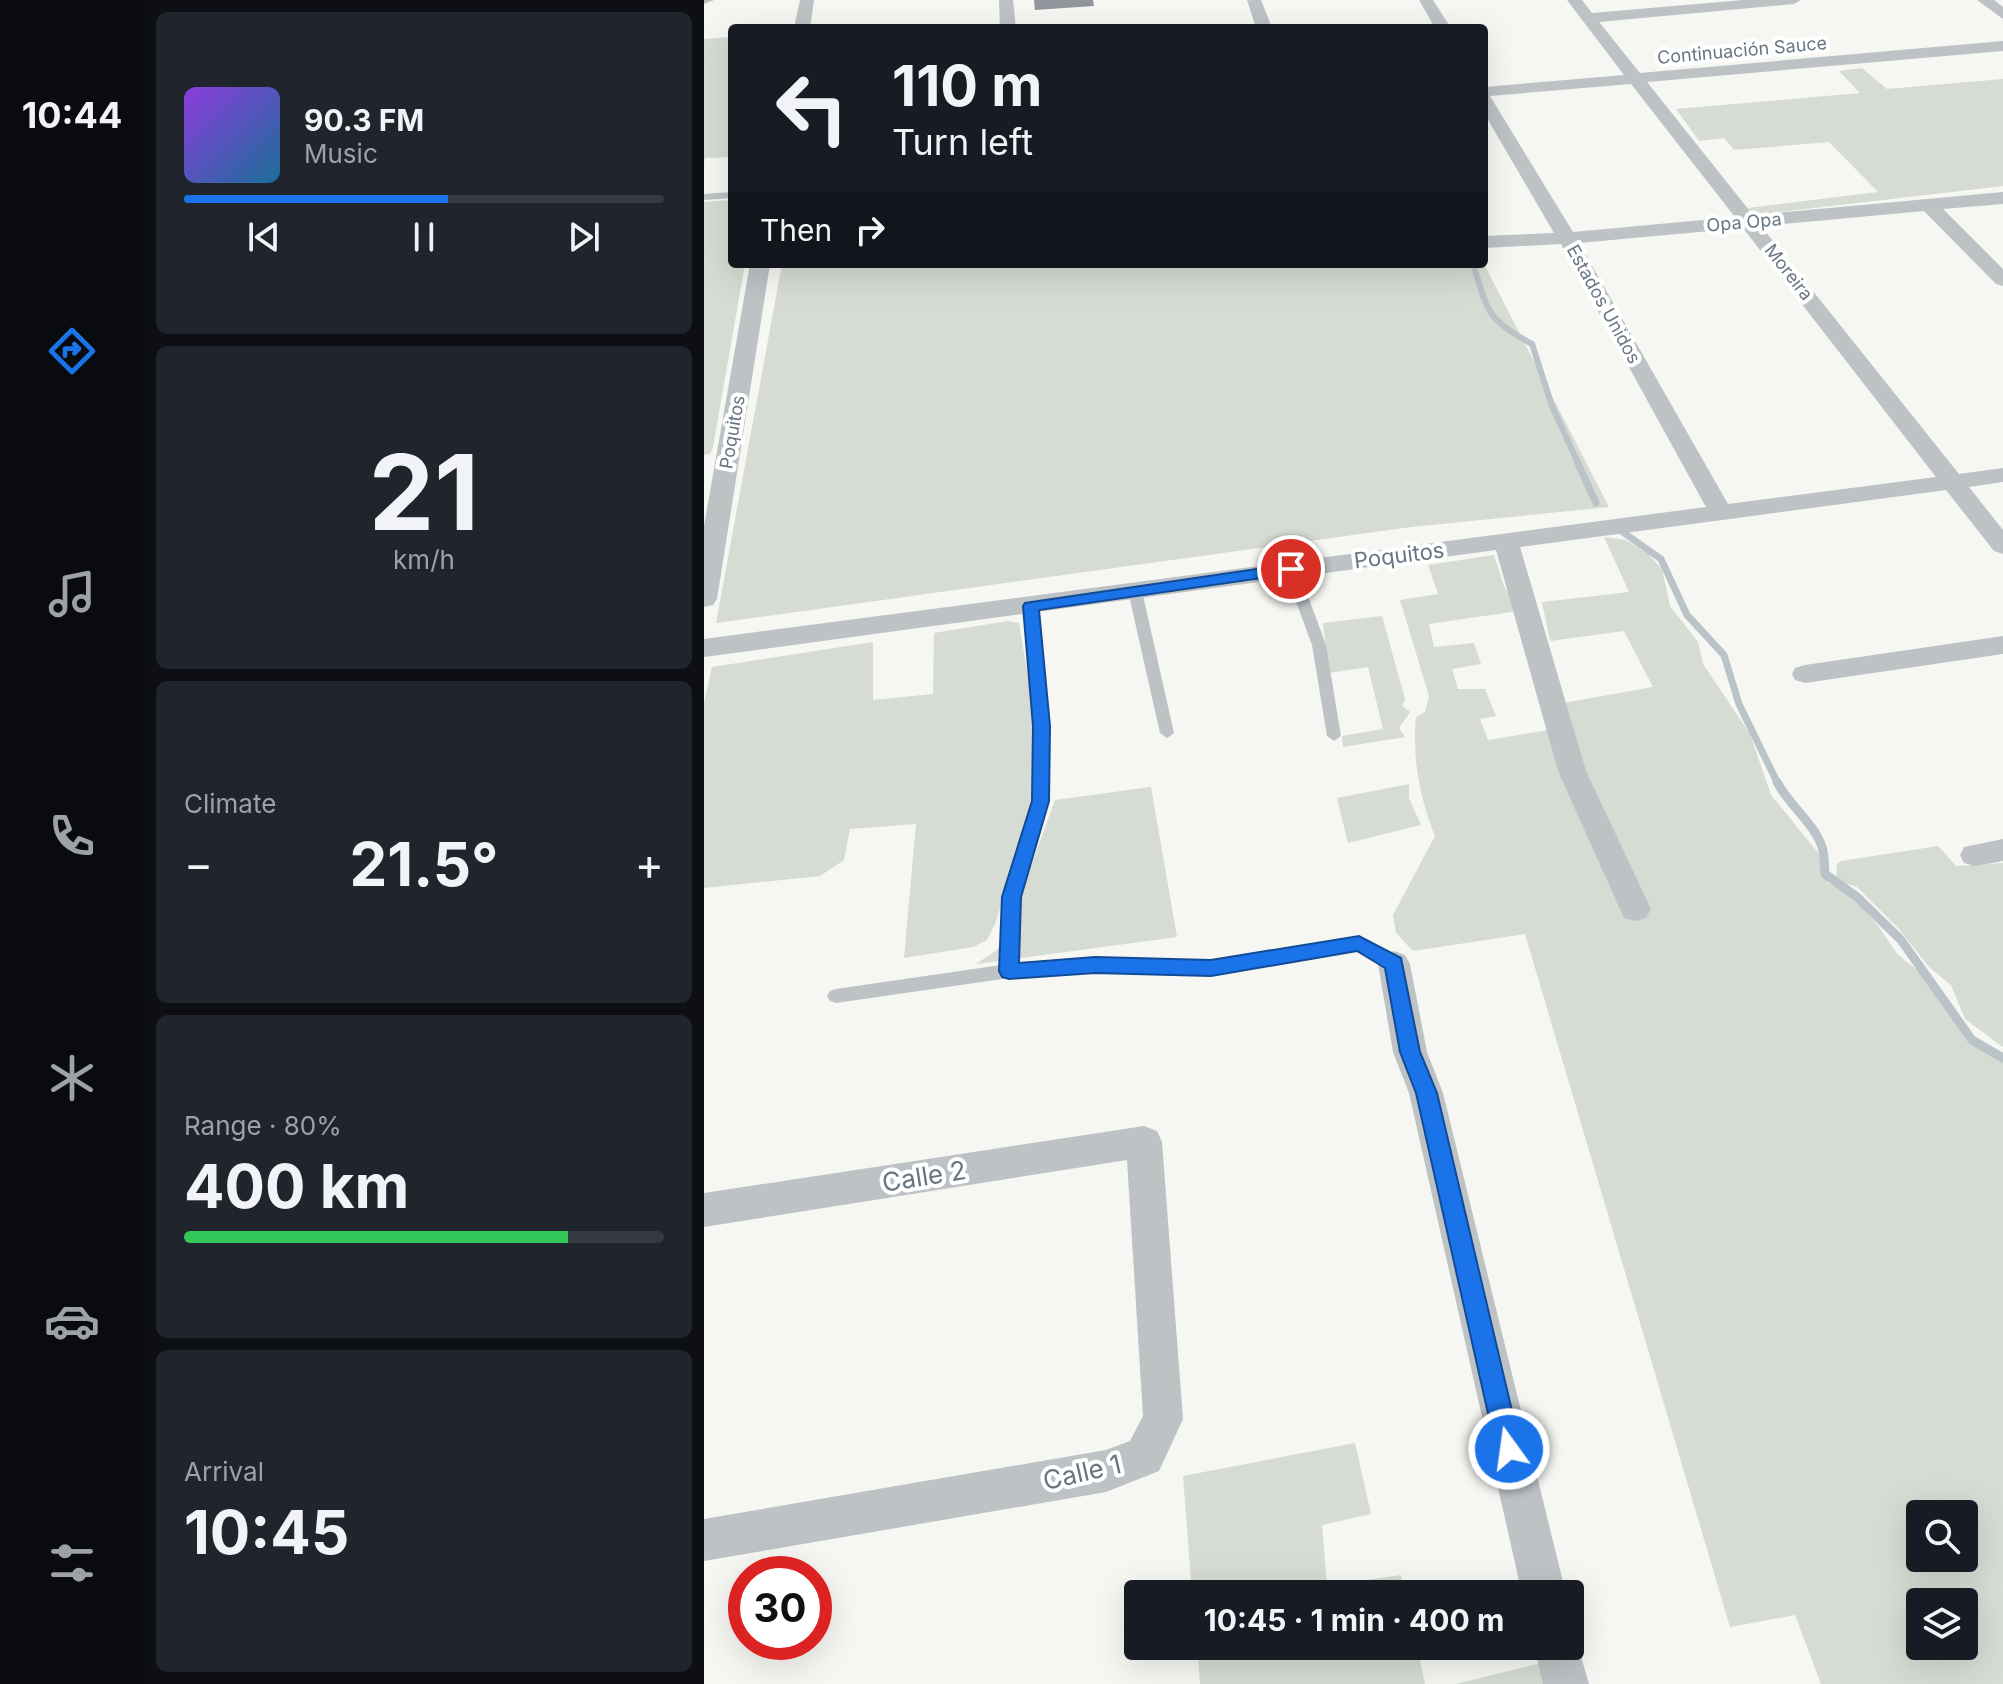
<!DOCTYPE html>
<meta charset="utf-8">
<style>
:root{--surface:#171b24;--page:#20242c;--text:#f1f3f6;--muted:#9ea1a6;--line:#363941;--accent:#1a73e8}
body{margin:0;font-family:Inter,sans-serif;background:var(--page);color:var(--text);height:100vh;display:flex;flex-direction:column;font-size:30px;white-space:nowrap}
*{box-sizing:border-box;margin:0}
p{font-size:26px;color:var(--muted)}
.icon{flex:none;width:44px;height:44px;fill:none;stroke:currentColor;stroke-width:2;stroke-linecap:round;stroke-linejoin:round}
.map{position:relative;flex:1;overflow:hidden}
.panel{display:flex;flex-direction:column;gap:12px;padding:12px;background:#0d0f14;width:560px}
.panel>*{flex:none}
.guide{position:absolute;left:24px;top:24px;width:760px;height:244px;border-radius:8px;box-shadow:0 8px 32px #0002;background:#171b24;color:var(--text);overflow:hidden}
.controls{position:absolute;left:1202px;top:1500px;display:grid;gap:16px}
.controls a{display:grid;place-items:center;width:72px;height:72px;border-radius:8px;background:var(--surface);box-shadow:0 8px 32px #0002;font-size:40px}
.speed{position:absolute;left:24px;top:1556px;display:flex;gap:16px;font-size:40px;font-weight:700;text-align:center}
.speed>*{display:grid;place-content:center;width:104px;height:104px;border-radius:50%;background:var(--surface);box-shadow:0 8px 32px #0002;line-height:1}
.speed .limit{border:12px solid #d22;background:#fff;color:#111}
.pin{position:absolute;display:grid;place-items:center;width:68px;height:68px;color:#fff;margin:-34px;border:4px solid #fff;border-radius:50%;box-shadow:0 2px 8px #0007}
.me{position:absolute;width:88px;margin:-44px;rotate:346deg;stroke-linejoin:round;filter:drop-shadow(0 0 6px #0008)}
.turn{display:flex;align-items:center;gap:28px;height:168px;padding:0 32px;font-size:36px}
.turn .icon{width:104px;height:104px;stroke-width:2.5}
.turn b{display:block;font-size:56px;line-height:68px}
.then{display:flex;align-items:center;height:76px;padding:0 32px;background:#0003;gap:16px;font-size:30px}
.big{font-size:60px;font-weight:700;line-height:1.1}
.panel .card{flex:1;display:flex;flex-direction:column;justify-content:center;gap:12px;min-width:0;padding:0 28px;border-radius:12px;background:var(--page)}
.panel .dial{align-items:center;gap:0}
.dial b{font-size:104px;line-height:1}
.song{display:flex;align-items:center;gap:24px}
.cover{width:96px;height:96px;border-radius:12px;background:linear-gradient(135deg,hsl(270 70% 55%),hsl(200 70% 35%))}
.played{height:8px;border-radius:4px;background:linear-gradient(90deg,var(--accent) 55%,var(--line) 55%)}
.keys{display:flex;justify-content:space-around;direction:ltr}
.heat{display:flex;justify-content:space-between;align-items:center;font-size:44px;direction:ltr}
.charge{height:12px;border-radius:6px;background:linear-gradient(90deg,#34c759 80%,var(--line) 0)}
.trip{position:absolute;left:420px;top:1580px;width:460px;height:80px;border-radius:8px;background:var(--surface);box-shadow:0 8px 32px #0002;font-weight:700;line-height:80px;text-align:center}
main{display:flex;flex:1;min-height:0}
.tab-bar{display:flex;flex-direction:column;width:144px;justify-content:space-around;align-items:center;background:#090b0e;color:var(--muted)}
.tab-bar .icon{width:56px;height:56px}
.tab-bar .on{color:var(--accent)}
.tab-bar b{font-size:36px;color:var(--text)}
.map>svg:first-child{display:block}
.green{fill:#d6dbd3;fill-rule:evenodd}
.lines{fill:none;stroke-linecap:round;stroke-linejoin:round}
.stream-far2{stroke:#b9c3c8;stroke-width:6}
.stream-far1{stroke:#b9c3c8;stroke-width:7}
.stream{stroke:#b9c3c8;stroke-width:9}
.service{fill:#bdc2c5;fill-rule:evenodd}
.minor{fill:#bdc2c5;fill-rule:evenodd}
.wall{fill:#90969b}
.route{fill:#1a73e8;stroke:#114b97;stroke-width:2}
.labels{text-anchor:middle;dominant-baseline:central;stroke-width:8;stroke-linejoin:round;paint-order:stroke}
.far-street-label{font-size:18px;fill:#677682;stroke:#fff}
.street-label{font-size:22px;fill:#677682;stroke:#fff}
.near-street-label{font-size:26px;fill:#677682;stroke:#fff}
</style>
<main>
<nav class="tab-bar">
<b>10:44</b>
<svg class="icon on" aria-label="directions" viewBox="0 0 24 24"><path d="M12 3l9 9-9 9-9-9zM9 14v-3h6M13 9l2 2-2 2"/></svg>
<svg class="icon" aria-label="music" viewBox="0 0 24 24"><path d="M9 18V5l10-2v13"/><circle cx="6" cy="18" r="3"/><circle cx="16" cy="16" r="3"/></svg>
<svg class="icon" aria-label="phone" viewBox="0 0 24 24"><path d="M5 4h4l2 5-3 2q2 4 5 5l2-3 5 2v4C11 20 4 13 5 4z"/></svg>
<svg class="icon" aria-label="climate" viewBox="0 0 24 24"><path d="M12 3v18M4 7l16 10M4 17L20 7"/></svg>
<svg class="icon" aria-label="car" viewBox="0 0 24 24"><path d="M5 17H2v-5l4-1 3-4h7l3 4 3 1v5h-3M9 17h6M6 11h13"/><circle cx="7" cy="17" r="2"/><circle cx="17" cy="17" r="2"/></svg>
<svg class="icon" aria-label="filters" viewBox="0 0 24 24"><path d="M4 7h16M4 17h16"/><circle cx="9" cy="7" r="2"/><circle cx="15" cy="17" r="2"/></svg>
</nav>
<section class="panel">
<div class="card">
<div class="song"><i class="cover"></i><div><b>90.3 FM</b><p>Music</p></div></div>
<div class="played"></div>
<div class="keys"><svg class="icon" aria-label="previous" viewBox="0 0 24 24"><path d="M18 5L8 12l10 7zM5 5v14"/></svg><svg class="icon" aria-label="pause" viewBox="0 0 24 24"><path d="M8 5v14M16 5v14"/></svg><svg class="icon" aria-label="next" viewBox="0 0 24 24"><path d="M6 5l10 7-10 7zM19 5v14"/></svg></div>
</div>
<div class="card dial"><b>21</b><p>km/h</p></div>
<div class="card"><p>Climate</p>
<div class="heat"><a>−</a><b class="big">21.5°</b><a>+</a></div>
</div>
<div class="card"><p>Range · 80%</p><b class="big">400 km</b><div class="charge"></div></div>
<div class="card"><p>Arrival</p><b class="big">10:45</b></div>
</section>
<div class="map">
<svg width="1299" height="1684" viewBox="0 0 1299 1684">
<rect width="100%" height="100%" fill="#f6f6f3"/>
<g class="green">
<path d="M28 37V157L1 158 0 163V39Z"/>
<path d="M1158 68 1183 89 1299 79V186L1050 215 1044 208 1174 192 1125 142 1030 150 1020 138 995 141 972 109 1156 93 1135 71Z"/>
<path d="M28 200V264H41L9 447 6 454 0 455V202Z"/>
<path d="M78 264H780L905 507 707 527 12 623Z"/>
<path d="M900 537 922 540 944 554 958 569 966 606 994 642 999 664 1046 734 1067 795 1119 859 1124 883 1142 890 1172 923 1194 955 1235 987 1255 1028 1289 1057 1299 1060V1684H1117L1091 1615 1026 1627 821 934 709 951 692 933 689 915 731 836C716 799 708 758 712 717L721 712 725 696 696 600 734 594 724 565 790 555 800 586 814 611 725 624 730 647 770 643 777 664 748 669 754 689H781L792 716 776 719 784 740 863 727 867 718 859 703 949 687 920 631 846 641 838 602 925 592ZM1216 1514H1260V1558H1216ZM1216 1602H1260V1646H1216Z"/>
<path d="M678 616 701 699 698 706 706 712 695 728 701 737 639 747 638 736 679 729 664 667 625 673 619 623Z"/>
<path d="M304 621 315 623 342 786 321 833 291 924 283 940 269 947 200 958 212 824 146 829 140 860 116 876 0 888V703L8 667 169 642V700L229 694 230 633Z"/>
<path d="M705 784V798L717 825 644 843 633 798Z"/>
<path d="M447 787 473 937 272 964 293 950 302 935 351 800Z"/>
<path d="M1234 846 1252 866 1299 863V1047L1261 1019 1247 985 1225 967 1195 929 1153 887 1132 880 1133 864 1137 861Z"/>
<path d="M651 1443 667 1514 618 1525 623 1586 697 1575 701 1594H488L479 1476Z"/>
<path d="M493 1646H713L721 1684H496Z"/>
<path d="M837 1663 842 1684H752Z"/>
</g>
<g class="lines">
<path class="stream-far2" d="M769 264C784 312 782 319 828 344L848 406 874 463"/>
<g class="stream-far1">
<path d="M873 461 892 503"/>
<path d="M913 528 957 559 983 615 1020 655 1035 704 1074 784"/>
</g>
<path class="stream" d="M1073 782C1085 805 1110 823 1118 847 1121 855 1120 866 1121 874L1153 897 1197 940 1268 1040 1299 1058"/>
<g class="service">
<path d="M28 192V198L0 200V194Z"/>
<path d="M587 565 594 569 622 645 637 736 630 741 623 736 608 645 580 569Z"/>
<path d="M431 587 438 591 470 733 463 738 456 733 424 591Z"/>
<path d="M327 602 334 606 345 726V801L316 897 314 963 391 958 507 961 655 936 696 959 699 964 696 969C682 973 665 958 653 950L507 975 391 972 305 978 132 1003 126 1001 123 996 126 991 132 989 297 965 300 897 329 801 331 726 320 606Z"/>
</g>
<g class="minor">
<path d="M0 0H10L0 4Z"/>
<path d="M96 0H110L106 28H90Z"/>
<path d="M295 0H309L312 28H296Z"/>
<path d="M543 0H557L568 28H552Z"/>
<path d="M715 0H729L747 28H731Z"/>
<path d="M863 0H878L888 13 1039 0H1097L1090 4 895 22 936 73 1299 41V51L943 82 1049 215 1299 192V204L1239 209 1299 269V286L1292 284 1220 211 1057 226 1255 474 1299 468V482L1265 487 1299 530V554L1290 551 1242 490 816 547 882 771 947 909 942 918 931 921 920 918 854 771 792 550 0 657V639L1002 507 857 244 780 248V236L850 233 780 113V87L920 75ZM927 84 1031 217 869 232 786 96ZM1039 228 1232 477 1024 504 875 243Z"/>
<path d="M1273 0H1290L1299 7V19Z"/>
<path d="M46 264H66L13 599 9 605 0 607V526Z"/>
<path d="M1299 636V654L1101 683 1091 680 1088 674 1091 668 1101 665Z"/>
<path d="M1299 839V861L1271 866 1260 863 1256 855 1260 847Z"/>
<path d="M690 951 701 955 706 964 723 1052 739 1093 862 1594H818L705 1093 689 1052 674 964 679 955Z"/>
<path d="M440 1126 453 1131 458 1142 479 1419 455 1471 402 1492 0 1561V1519L402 1450 426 1441 439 1416 423 1160 0 1227V1193Z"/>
<path d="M866 1630 874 1646 885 1684H839L830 1646H866Z"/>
</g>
</g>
<path class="wall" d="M330 0H389L390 6 331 10Z"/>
<path class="route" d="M587 564 594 569 592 573 335 610 346 726 345 801 317 897 315 963 391 957 507 960 655 936 697 958 716 1052 733 1093 817 1449 813 1458 805 1462 796 1458 792 1449 712 1093 696 1052 681 968 653 951 507 976 391 973 305 979 298 977 295 971 298 897 328 801 329 726 319 606 321 603Z"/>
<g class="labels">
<g class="far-street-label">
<text transform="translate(1038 50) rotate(-5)">Continuación Sauce</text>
<text transform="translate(1040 222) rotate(-5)">Opa Opa</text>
<text transform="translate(1085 272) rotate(52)">Moreira</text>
<text transform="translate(900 304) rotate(61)">Estados Unidos</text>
<text transform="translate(28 432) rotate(-80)">Poquitos</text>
</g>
<g class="street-label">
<text transform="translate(695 555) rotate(-7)">Poquitos</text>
</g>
<g class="near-street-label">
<text transform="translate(220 1176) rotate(-9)">Calle 2</text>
<text transform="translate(378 1472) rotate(-13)">Calle 1</text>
</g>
</g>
</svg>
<div class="controls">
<a><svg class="icon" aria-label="search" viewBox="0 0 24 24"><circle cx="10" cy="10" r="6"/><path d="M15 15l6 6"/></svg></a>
<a><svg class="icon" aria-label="layers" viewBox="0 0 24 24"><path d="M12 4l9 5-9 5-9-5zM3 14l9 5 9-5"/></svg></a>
</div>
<div class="speed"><div class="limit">30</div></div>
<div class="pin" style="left:587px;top:569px;background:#d93025"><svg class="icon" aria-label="arrive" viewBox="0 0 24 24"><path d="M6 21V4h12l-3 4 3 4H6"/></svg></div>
<svg class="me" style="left:805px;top:1449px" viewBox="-20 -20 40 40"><circle r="17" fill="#1a73e8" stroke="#fff" stroke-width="3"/><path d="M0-11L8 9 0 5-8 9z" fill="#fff"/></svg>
<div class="trip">10:45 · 1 min · 400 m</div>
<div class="guide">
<div class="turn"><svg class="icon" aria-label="left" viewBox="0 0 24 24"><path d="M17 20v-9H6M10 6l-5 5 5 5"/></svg><div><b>110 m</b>Turn left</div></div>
<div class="then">Then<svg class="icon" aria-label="right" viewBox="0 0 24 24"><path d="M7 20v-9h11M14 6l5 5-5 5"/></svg></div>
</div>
</div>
</main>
